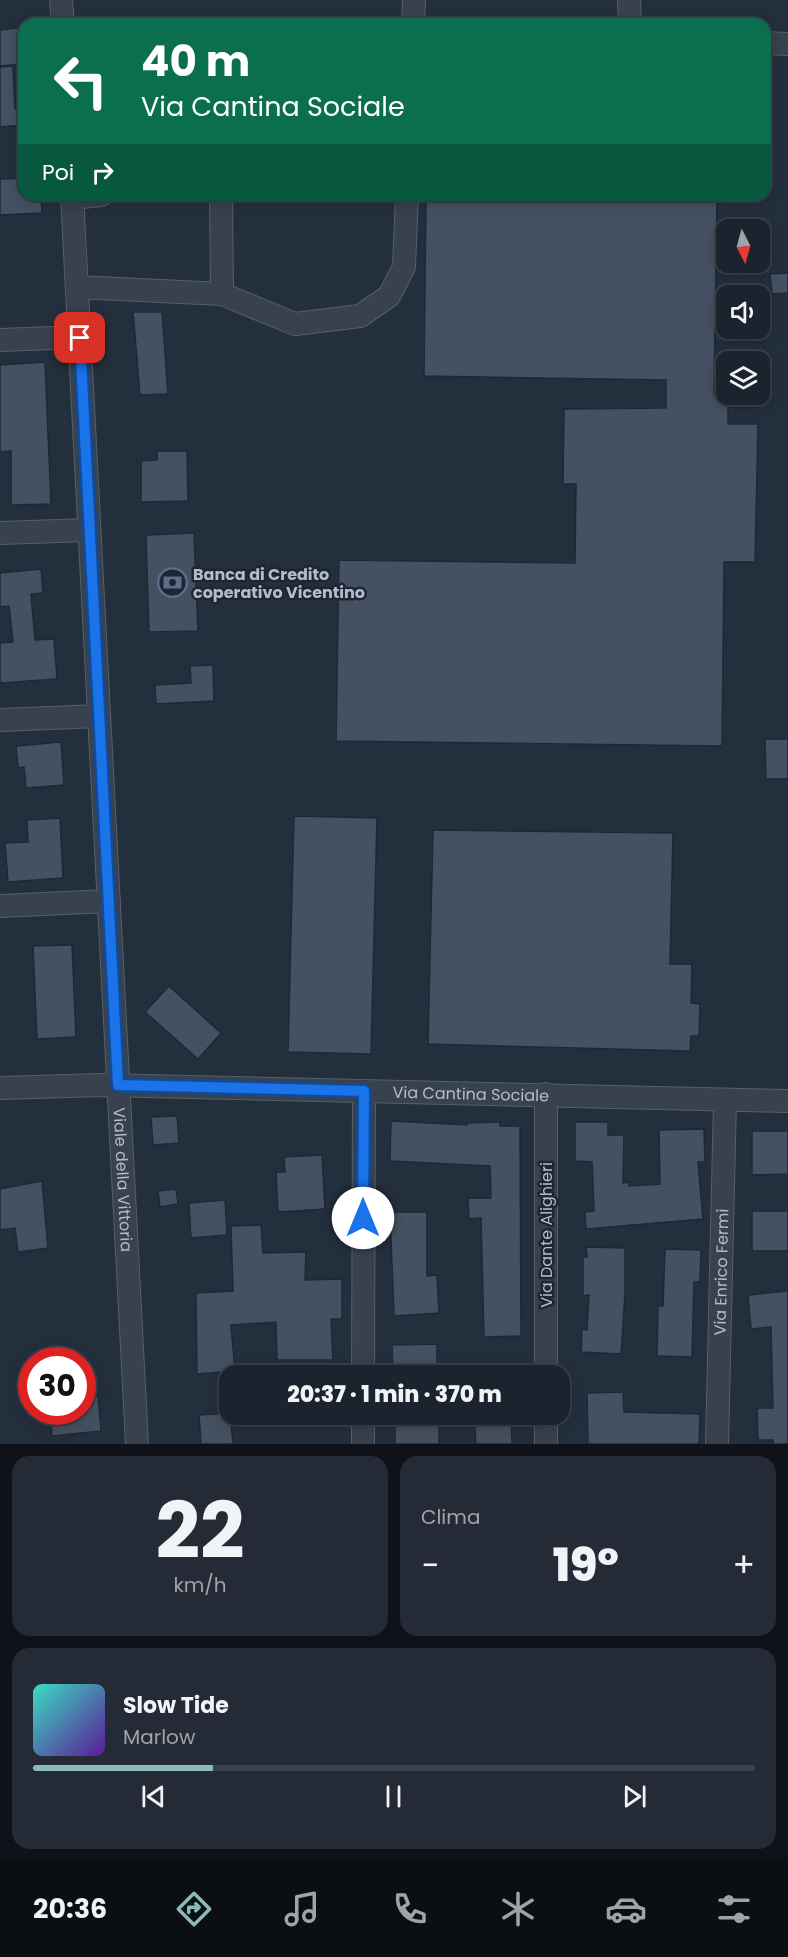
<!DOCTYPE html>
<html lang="it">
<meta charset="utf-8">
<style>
:root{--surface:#1b232e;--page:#242b36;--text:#f1f3f6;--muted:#a0a4aa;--line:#39404a;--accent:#8bbbb9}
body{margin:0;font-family:Poppins,sans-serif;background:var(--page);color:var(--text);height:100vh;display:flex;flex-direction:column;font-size:22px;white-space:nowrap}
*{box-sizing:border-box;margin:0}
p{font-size:20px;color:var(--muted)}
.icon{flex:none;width:33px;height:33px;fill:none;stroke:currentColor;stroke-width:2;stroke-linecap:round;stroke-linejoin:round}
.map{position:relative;height:1444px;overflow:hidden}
.panel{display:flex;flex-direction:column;gap:12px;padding:12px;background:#0f1319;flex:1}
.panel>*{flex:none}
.guide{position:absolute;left:18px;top:18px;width:753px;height:183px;border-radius:18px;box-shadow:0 3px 15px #0003,0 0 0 2px var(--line);background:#0b6e4f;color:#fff;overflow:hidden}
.needle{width:39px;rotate:174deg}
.tools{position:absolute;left:716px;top:219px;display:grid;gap:12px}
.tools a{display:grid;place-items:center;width:54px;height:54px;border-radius:12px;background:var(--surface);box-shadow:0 3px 15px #0003,0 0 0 2px var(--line);font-size:30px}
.speed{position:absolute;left:18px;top:1347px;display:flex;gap:12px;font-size:30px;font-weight:700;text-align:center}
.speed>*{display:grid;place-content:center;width:78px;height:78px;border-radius:50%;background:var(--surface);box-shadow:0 3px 15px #0003,0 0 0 2px var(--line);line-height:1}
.speed .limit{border:9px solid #d22;background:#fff;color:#111}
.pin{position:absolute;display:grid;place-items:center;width:51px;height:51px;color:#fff;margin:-26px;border-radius:12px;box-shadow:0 3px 9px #0006}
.me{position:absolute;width:66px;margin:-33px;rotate:0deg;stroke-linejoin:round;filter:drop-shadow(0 0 4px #0008)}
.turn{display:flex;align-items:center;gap:21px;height:126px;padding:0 24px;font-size:27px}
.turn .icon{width:78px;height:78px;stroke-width:2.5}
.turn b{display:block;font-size:42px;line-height:51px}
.then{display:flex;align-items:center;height:57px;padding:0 24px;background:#0003;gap:12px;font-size:22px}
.big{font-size:45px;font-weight:800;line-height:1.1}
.panel .card{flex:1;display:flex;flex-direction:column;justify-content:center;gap:9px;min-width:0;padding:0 21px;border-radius:18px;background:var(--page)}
.panel .dial{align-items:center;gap:0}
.dial b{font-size:78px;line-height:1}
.song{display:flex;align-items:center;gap:18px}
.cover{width:72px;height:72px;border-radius:9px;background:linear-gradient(135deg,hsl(170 70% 55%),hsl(270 70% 35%))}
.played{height:6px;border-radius:3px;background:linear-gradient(90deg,var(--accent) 25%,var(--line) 25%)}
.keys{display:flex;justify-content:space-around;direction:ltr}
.heat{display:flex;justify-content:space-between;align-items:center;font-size:33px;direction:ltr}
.panel .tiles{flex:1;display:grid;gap:12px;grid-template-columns:1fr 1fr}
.card:last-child{grid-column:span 2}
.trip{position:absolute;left:219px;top:1365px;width:351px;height:60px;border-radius:18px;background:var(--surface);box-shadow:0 3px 15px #0003,0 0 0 2px var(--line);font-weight:800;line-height:60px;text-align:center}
.menu{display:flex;height:96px;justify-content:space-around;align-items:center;background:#0b0e12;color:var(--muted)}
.menu .icon{width:42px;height:42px}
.menu .current{color:var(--accent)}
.menu b{font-size:27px;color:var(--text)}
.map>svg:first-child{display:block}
.building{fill:#455162;stroke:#1f2835;stroke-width:1.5}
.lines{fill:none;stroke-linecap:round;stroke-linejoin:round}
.minor-casing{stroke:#565f6c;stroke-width:24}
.minor{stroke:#38414e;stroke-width:22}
.route-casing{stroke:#114b97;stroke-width:15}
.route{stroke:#1a73e8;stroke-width:10}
.labels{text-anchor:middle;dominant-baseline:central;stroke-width:5;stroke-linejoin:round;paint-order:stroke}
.poi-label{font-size:16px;font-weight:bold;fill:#b4bcc9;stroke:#1d2633;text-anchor:start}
.street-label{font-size:16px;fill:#b4bcc9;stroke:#1d2633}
</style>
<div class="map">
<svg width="788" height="1444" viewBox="0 0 788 1444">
<rect width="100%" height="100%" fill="#242f3e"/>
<g class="building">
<path d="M24 27V64L0 66V30Z"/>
<path d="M13 66 15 109H22L23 125 0 127V67Z"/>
<path d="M24 178V195H41L42 213 0 215V179Z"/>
<path d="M426 195H717L714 394H728V424H758L755 562H724L722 746 336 741 339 560 575 563 576 484H563L564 409 666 408V380L424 376Z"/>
<path d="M788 273V293L772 294 770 274Z"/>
<path d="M133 312H162L168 394 140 395Z"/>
<path d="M45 362 51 504 11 505V451L0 452V365Z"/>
<path d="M157 451H187L188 501 141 502V461L157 460Z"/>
<path d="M194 533 198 631 149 632 146 535Z"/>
<path d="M41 569 43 593 31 594 35 640 54 639 57 679 0 683V643L13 642 9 606 0 607V573Z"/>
<path d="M213 665 214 701 156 704 155 685 191 683 190 666Z"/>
<path d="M765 739H788V779H766Z"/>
<path d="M61 742 64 785 26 788 24 767 18 768 16 746Z"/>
<path d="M294 816 377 818 371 1054 288 1052Z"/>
<path d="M60 818 63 878 8 882 5 843 28 842 27 820Z"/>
<path d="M433 830 673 833 670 964H692L691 1003 700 1004 699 1036H691L690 1051 428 1044Z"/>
<path d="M72 945 76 1037 37 1039 33 946Z"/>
<path d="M169 986 221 1033 198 1059 145 1012Z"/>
<path d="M177 1116 179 1143 153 1145 151 1117Z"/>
<path d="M391 1121 467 1125V1123L500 1122V1126H520L521 1336 484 1337 481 1218 469 1219 468 1198H491L490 1166 390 1161Z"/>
<path d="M575 1122H608V1135H624L623 1183 629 1182V1186L660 1184 659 1130 704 1129 705 1162H698L703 1219 586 1229 585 1212 594 1211 592 1162 575 1161Z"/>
<path d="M752 1131H788V1174L752 1175Z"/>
<path d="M322 1155 325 1209 278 1212 276 1172H285L284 1157Z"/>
<path d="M42 1181 48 1248 18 1252 15 1228 0 1230V1189Z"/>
<path d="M176 1189 178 1204 160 1207 158 1191Z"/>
<path d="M225 1200 227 1235 191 1238 189 1203Z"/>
<rect x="752" y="1211" width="36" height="40"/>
<path d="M390 1212H427V1276L437 1275 439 1313 394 1316Z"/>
<path d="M261 1225 263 1253 306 1252 305 1280 342 1279V1319H331L333 1360H277L276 1322 231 1325 235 1371 197 1374 196 1293 233 1291 231 1226Z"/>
<path d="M586 1247 625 1248V1295L621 1354 581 1352 582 1329 587 1330 589 1295 583 1296V1257H587Z"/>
<path d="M665 1249 701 1250 700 1282H694L692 1357 657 1356 658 1306H663Z"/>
<path d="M788 1291V1444H773V1440H758L757 1408H773L771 1327 751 1329 748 1295Z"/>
<path d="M437 1344V1376H393L392 1345Z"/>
<path d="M623 1392 624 1412 700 1414 699 1444H588L587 1393Z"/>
<path d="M98 1396 101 1431 52 1436 50 1412H82V1398Z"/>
<path d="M230 1413 233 1444H201L199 1415Z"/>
<path d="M474 1414H511L512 1444H476Z"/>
<rect x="395" y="1417" width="44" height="27"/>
</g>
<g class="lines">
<defs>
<g id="minor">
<path d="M61 0 63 24"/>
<path d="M629 0 630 24"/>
<path d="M413 24 414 0"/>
<path d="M765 43 788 44"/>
<path id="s1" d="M72 195 137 1444"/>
<path d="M221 195 222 294 295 324 360 316 389 296 404 267 407 195"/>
<path d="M72 198 101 195"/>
<path d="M77 287 222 294"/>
<path d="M0 340 80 337"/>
<path d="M0 533 89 530"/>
<path d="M0 720 99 716"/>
<path d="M0 906 109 901"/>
<path id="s2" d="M0 1088 101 1085 788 1101"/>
<path d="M363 1376 364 1091"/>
<path d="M546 1376V1094"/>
<path d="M363 1444V1414"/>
<path d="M546 1444V1414"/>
<path id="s3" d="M717 1444 725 1100"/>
</g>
</defs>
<use href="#minor" class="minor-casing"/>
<use href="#minor" class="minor"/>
</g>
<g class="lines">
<defs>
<path id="route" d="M80 338 118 1085 364 1091 363 1218"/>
</defs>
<use href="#route" class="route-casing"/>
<use href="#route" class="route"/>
</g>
<defs>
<symbol id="bank-ring" viewBox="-11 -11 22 22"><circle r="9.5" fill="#1d2633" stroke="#5c6f8a" stroke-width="1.5"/><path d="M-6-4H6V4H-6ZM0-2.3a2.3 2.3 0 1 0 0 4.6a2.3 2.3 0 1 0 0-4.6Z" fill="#5c6f8a"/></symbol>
</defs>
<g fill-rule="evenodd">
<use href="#bank-ring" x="156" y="566" width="33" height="33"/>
</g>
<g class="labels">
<g class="poi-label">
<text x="193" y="574">Banca di Credito<tspan x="193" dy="18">coperativo Vicentino</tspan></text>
</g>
<g class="street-label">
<text stroke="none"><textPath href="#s2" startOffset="471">Via Cantina Sociale</textPath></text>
<text stroke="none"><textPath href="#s1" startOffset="986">Viale della Vittoria</textPath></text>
<text transform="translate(546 1235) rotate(-90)">Via Dante Alighieri</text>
<text stroke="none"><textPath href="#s3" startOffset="172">Via Enrico Fermi</textPath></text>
</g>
</g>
</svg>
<div class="tools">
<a><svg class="needle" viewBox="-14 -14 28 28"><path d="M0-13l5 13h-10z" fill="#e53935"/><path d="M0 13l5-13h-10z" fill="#a0a4aa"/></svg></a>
<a><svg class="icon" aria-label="sound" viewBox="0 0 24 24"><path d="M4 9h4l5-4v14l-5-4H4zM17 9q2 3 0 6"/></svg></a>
<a><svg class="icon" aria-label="layers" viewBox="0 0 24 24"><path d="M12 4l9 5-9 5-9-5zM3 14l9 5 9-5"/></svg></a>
</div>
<div class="speed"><div class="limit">30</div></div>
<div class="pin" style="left:80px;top:338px;background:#d93025"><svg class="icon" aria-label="arrive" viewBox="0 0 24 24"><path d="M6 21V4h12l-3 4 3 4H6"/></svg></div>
<svg class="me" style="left:363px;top:1218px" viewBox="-20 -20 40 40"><circle r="19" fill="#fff"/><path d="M0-13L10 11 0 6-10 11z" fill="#1a73e8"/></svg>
<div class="trip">20:37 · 1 min · 370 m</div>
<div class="guide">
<div class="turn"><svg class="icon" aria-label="left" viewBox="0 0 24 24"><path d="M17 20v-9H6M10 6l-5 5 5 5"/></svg><div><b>40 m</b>Via Cantina Sociale</div></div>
<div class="then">Poi<svg class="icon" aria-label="right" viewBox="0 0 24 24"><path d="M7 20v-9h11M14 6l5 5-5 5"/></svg></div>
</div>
</div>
<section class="panel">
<div class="tiles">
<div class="card dial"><b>22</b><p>km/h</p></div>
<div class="card"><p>Clima</p>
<div class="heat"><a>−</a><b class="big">19°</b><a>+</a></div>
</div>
<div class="card">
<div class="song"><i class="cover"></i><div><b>Slow Tide</b><p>Marlow</p></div></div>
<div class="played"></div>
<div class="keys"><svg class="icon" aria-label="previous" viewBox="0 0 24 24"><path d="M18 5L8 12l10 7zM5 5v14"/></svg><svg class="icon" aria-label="pause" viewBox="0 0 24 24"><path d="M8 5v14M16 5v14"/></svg><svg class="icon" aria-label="next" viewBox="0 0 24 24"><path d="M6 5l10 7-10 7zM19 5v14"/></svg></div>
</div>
</div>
</section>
<nav class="menu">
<b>20:36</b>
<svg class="icon current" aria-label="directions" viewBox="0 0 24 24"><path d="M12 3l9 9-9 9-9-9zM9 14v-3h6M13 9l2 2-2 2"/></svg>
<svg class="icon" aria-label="music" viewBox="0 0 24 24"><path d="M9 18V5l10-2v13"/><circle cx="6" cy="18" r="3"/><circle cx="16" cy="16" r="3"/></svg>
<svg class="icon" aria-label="phone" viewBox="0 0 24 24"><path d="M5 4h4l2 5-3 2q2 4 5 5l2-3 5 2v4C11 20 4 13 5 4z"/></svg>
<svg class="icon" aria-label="climate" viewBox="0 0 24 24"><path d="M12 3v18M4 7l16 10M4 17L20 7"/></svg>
<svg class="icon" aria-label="car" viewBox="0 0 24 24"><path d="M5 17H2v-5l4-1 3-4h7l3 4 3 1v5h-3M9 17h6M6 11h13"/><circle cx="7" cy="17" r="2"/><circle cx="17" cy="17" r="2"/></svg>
<svg class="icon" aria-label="filters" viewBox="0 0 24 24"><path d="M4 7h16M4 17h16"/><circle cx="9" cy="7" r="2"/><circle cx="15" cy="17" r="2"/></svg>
</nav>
